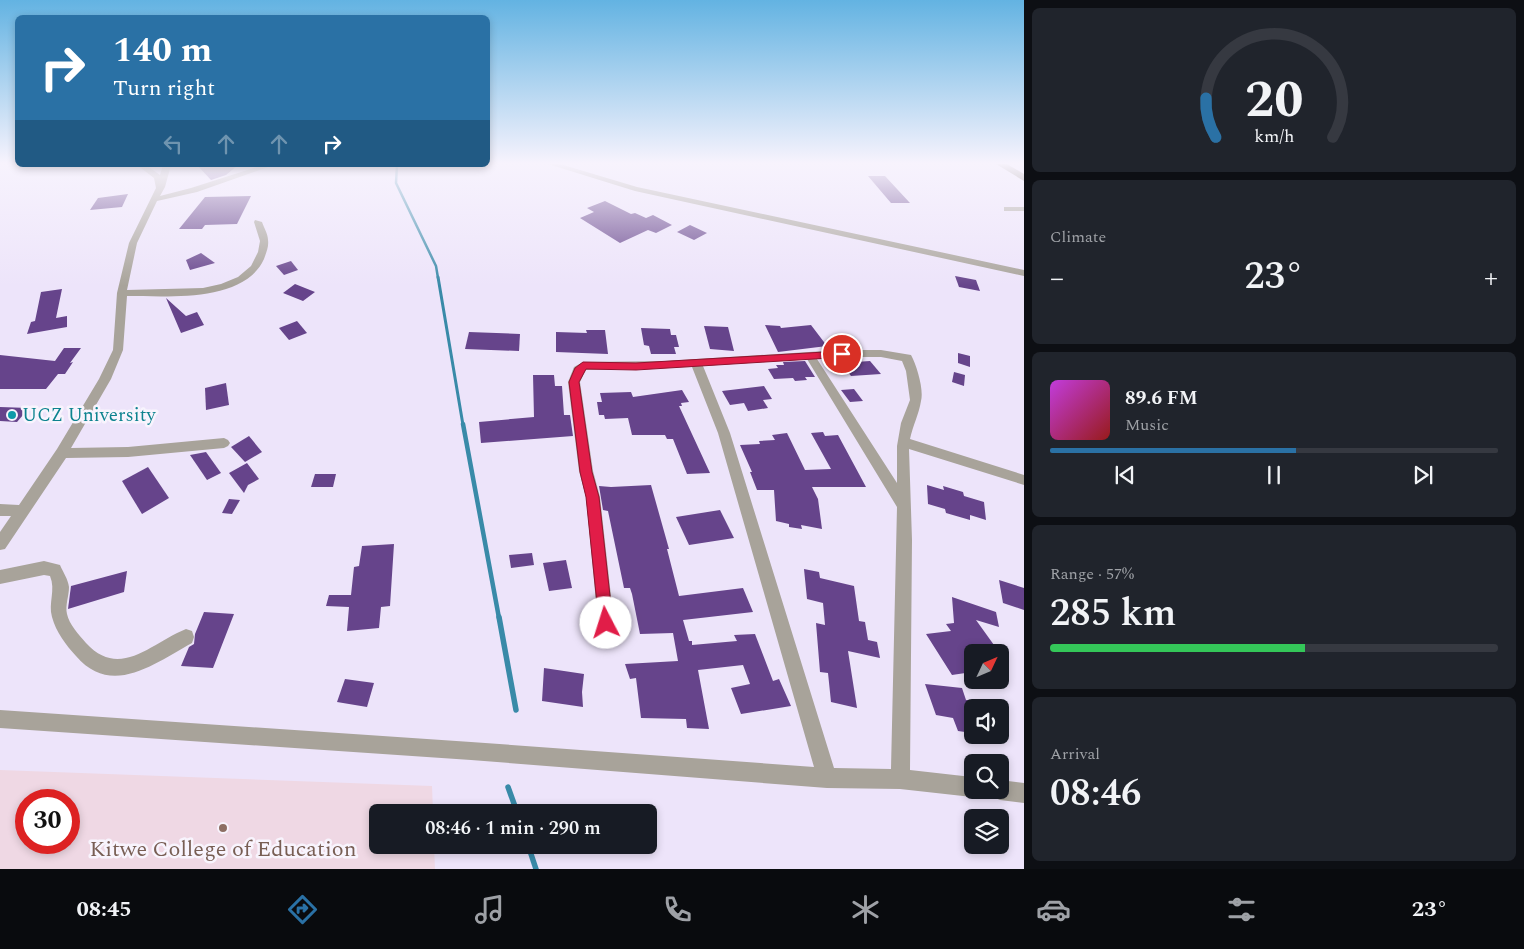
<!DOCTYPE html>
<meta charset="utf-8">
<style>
:root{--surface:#171b24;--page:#20242c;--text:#f1f3f6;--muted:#9ea1a6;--line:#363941;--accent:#2a71a5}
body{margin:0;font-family:Spectral,serif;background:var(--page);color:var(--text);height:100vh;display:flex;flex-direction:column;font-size:19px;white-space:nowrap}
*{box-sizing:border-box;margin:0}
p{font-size:16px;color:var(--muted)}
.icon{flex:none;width:28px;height:28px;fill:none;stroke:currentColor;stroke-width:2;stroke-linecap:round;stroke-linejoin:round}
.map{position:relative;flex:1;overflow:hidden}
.details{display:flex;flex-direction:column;gap:8px;padding:8px;background:#0d0f14;width:500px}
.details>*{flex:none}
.top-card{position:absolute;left:15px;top:15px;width:475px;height:152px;border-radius:8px;box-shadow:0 2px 8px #0003;background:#2a71a5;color:#fff;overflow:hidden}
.needle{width:32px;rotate:46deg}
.fabs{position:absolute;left:964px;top:644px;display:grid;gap:10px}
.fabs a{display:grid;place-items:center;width:45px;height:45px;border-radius:8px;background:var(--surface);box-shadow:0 2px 8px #0003;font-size:25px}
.speed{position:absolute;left:15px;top:789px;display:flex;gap:10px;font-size:25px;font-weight:700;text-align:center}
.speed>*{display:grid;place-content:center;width:65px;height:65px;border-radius:50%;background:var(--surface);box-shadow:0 2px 8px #0003;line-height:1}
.speed .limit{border:8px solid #d22;background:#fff;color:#111}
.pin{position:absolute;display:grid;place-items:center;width:42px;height:42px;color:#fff;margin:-21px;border:2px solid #fff;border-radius:50%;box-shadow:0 1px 5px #0007}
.me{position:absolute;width:55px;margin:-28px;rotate:355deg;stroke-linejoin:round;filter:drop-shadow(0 0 4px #0008)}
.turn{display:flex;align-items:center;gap:18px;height:105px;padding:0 15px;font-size:22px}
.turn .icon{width:65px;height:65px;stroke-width:2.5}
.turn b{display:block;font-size:35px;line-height:42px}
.lanes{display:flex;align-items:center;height:48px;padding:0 15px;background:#0003;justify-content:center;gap:25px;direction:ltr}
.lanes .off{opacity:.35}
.big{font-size:38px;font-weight:600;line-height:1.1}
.details .card{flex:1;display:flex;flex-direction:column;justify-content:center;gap:8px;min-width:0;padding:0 18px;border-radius:8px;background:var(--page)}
.details .dial{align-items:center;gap:0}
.dial svg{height:130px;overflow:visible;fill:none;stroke:var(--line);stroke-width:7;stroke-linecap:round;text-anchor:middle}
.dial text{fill:var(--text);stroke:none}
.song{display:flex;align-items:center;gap:15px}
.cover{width:60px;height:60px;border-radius:8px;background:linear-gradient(135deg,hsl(290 70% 55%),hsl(0 70% 35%))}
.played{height:5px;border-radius:2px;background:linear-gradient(90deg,var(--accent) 55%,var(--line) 55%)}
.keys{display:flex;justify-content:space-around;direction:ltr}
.heat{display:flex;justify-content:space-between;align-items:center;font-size:28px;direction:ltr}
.charge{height:8px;border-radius:4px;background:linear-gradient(90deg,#34c759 57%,var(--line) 0)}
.trip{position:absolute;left:369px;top:804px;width:288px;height:50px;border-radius:8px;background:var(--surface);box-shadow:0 2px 8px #0003;font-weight:600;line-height:50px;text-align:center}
.dock{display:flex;height:80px;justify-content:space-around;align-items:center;background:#090b0e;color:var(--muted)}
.dock .icon{width:35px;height:35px}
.dock .selected{color:var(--accent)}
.dock b{font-size:22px;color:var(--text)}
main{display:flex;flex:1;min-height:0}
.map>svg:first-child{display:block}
.education{fill:#efd8e4;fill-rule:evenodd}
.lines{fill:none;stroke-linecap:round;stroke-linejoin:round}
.stream-far3{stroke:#398aa8;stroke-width:2.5}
.stream-far2{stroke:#398aa8;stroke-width:3}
.stream-far1{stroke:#398aa8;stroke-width:4.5}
.stream{stroke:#398aa8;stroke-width:5.5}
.building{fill:#66448b}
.minor{fill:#a8a39a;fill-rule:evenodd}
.highway{fill:#5e5543;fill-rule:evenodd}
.route{fill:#e11d48;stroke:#92132f}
.culture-dot{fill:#0f9aa8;stroke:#f8f4fd;stroke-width:2}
.education-dot{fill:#8d6e63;stroke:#f8f4fd;stroke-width:2}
.labels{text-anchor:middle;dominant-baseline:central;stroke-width:5;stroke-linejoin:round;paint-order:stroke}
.culture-label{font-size:19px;fill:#0d838f;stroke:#f8f4fd;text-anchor:start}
.near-education-label{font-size:22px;fill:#785e54;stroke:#f8f4fd}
</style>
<main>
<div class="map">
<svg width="1024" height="869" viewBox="0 0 1024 869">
<rect width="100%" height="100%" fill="#ede4fa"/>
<path class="education" d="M0 770 432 786 433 812H378V845H434L435 869H0ZM26 800H69V842H26Z"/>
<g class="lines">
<path class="stream-far3" d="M397 165 396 183 436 266 438 278"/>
<path class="stream-far2" d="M438 277 463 425"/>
<path class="stream-far1" d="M463 424 499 618"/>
<g class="stream">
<path d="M499 617 516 710"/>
<path d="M508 787 517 812"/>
<path d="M528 845 536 869"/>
</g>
</g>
<g class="building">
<path d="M197 165H238L226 175 211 180Z"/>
<path d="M868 176H885L910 203H891Z"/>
<path d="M128 194 122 207 90 210 98 198Z"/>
<path d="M251 196 237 224 205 225 202 229H179L205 197Z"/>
<path d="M605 201 631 214 635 213 646 218 653 215 672 225 656 233 648 230 620 243 580 218 594 212 587 208Z"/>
<path d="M690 225 707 233 694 240 677 232Z"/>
<path d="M201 253 215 263 190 270 186 260Z"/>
<path d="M291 261 298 270 284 275 276 266Z"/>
<path d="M955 276 976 280 980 291 959 287Z"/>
<path d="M295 284 315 292 303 301 283 293Z"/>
<path d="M62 289 56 318 67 316V327L27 334 31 322 35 321 41 292Z"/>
<path d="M166 298 186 316 197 312 204 325 181 333Z"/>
<path d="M297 321 307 333 289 340 279 328Z"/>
<path d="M765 325 780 326 781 328 811 325 827 346 778 352Z"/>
<path d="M704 326 728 327 734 351 710 349Z"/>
<path d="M641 328 670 329 671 335H676L679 347H674L676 354H651L649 346 644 345Z"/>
<path d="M586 330H605L608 354 556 352V332L587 333Z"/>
<path d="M469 332 520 334 519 351 465 349Z"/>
<path d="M64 348H81L70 363 73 362 65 374H58L46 389H0V355L55 361Z"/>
<path d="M958 353 970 356V367L958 363Z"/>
<path d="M805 361 815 377H805L807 380 795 381 793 378 774 379 768 369 778 368 776 365H784L783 362Z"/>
<path d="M870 361 881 374 851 376 841 363Z"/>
<path d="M954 372 965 375 964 386 952 382Z"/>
<path d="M533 375H554L555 386H562L564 415H570L573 436 481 443 479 422 534 417Z"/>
<path d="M226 383 229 405 206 410 205 388Z"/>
<path d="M764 386 772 399 763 400 768 408 748 411 744 403 730 405 722 391Z"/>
<path d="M854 389 863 401 850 402 841 390Z"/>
<path d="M682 390 689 402 681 403 682 406H679L710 473 687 474 673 439H667L665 435H632L628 418 605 419 604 415H599L597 402H602L600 393 631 392 633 397Z"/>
<path d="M0 407 29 408 17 422 0 421Z"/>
<path d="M823 432 825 436 838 435 866 487H812L818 499 822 529 801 525 802 529 789 527V524L776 521 774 490H757L750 472H752L740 445 760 444 759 441 775 440 772 435 787 433 805 470 831 469 811 433Z"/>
<path d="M249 436 262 452 245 462 231 447Z"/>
<path d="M206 452 221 473 207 480 190 455Z"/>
<path d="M247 463 259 479 248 485 244 493 229 473Z"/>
<path d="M148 467 169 498 142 514 122 481Z"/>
<path d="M315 474H336L333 487H311Z"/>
<path d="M651 485 669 549H667L679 596 743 588 753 612 683 620 689 641H692V645L737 641 734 635 755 634 773 681 779 679 791 706 741 714 731 688 750 684 743 665 698 670 709 729 687 728 686 719 641 718 636 678 630 679 625 664 678 661 673 633 640 634 632 594 630 588H624L608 511 603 510 599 486 611 487Z"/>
<path d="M927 485 944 490 943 486 963 492 964 496 984 502 986 520 970 515V520L946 513 945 509 928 504Z"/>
<path d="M229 499 240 500 232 514 222 513Z"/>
<path d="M720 510 734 538 689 545 676 517Z"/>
<path d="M394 544 390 606 381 607 379 628 347 631 349 607 326 606 329 595H351L354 567 359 566 362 546Z"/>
<path d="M532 553 534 565 511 568 509 555Z"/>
<path d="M566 560 572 588 549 591 543 563Z"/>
<path d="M804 569 819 572 820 578 854 586 859 621 865 622 868 640 877 642 880 658 848 651 857 708 831 702 828 673 820 672 816 623 825 625 823 603 807 599Z"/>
<path d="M127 571 124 592 68 609 71 586Z"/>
<path d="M999 580 1024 588V610L1003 603Z"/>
<path d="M952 597 996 612 999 627 976 620 999 652H972V672L952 675 926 634 951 631 946 624 954 623Z"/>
<path d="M204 612 234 614 213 668 181 666 189 647 194 644 195 634Z"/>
<path d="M544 668 584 674 582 692 583 707 542 701Z"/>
<path d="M345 679 374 683 367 707 337 702Z"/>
<path d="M925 684 962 688 966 700H972V733L958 731 953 718 936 715Z"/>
</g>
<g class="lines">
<g class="minor">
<path d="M548 164H560L637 187 1024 270V276L635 191Z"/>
<path d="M137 165H146L160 175 163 165H171L165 187 160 196 191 188 263 165H274L197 192 157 201 137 243 127 290 203 288 221 284 238 277 251 266 258 252 260 241 254 222 255 220 262 222C264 228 268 234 268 240 269 247 266 253 264 259 244 303 167 296 127 296L123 350 111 379 71 448 128 447 224 438 228 440 230 443 228 446 224 448 128 457 66 458 5 549 0 550V532L11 516H0V504L19 505 57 449 99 379 113 350 117 293 129 243 156 188 154 178Z"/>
<rect x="1004" y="207" width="20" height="4"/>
<path d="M840 350H881L911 355C917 366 924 390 921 401 919 414 913 425 910 439L1024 475V485L909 449 912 540 910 770 972 777V790H980L979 794 972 797 900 789 827 788 471 760 0 728V710L471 742 814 767 718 433 692 367 586 370 580 382 593 471 600 497 614 623 612 629 606 631 600 629 598 623 586 497 579 471 568 382 574 367 583 362 665 361ZM840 357H881L902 361 906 371 910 400 901 423 897 446V483L817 359ZM807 359 897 507 891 769 834 768 730 433 703 366Z"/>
<path d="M44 561 60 565C63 572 68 579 69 587 69 596 65 605 67 614 69 624 79 635 86 643 120 680 151 643 186 629L192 631 194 637 192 643C155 663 112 698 76 656 66 645 56 632 52 617 48 603 56 590 50 576L44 575 0 584V570Z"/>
<path d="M1000 780 1024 783V803L1000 800 993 797 990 790H1000Z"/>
</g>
<path class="highway" d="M996 164H1007L1024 174V181Z"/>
</g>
<linearGradient id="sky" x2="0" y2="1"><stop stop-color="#63b3e2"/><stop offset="0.57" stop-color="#f7f3fd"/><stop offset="1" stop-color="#f7f3fd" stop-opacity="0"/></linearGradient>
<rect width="1024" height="286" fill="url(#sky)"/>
<path class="route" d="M842 351 846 352V357L636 370 586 369 579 382 592 472 599 497 613 623 611 628 606 630 601 628 599 623 586 497 580 472 569 382 575 368 583 362 636 363Z"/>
<circle class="culture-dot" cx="12" cy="415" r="5"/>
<circle class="education-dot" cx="223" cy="828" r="5"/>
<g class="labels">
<g class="culture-label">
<text x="22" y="415">UCZ University</text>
</g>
<g class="near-education-label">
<text x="223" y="849">Kitwe College of Education</text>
</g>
</g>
</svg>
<div class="fabs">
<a><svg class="needle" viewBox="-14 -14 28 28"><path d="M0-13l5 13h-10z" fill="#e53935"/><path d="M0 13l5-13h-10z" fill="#9ea1a6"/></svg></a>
<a><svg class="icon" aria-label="sound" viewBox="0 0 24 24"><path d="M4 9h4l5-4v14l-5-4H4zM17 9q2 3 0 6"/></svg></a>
<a><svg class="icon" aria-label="search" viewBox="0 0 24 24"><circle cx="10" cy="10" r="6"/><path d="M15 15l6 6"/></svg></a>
<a><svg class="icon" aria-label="layers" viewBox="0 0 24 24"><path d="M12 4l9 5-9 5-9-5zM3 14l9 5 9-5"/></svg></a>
</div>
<div class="speed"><div class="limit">30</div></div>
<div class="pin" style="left:842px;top:354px;background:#d93025"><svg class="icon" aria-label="arrive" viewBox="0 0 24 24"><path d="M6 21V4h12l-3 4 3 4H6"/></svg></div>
<svg class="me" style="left:606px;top:623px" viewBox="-20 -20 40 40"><circle r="19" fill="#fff"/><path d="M0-13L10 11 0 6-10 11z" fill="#e11d48"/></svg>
<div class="trip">08:46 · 1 min · 290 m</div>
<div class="top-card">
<div class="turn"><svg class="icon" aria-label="right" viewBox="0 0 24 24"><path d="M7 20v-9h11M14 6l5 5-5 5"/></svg><div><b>140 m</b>Turn right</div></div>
<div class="lanes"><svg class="icon off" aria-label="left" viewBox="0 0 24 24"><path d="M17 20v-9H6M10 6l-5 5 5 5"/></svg><svg class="icon off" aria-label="ahead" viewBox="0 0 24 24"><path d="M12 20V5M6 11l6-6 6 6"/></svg><svg class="icon off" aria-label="ahead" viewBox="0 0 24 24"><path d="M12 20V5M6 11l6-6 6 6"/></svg><svg class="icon" aria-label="right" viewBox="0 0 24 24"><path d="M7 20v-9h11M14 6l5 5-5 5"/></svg></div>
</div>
</div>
<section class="details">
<div class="card dial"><svg viewBox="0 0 100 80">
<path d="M14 69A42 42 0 1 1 86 69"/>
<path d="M14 69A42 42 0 0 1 8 45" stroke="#2a71a5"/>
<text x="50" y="56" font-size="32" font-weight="700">20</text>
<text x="50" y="72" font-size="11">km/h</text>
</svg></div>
<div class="card"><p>Climate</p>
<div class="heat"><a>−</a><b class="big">23°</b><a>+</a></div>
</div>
<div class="card">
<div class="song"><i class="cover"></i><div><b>89.6 FM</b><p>Music</p></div></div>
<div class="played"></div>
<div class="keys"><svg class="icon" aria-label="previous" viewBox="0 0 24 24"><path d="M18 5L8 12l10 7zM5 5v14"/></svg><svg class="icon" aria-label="pause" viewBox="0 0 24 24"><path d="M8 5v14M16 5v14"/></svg><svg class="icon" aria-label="next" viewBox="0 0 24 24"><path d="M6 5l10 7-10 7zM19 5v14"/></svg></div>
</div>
<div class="card"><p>Range · 57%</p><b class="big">285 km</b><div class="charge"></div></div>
<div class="card"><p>Arrival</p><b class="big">08:46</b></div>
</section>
</main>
<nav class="dock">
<b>08:45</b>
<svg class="icon selected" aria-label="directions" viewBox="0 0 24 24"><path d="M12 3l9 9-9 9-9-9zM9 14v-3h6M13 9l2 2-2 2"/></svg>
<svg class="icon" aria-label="music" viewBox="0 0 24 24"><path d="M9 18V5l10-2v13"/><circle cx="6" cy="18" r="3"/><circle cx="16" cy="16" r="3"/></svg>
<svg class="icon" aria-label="phone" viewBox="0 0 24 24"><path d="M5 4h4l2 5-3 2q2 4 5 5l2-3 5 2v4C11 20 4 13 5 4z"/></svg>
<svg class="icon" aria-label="climate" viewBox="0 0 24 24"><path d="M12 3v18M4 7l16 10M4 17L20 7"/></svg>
<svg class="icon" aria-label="car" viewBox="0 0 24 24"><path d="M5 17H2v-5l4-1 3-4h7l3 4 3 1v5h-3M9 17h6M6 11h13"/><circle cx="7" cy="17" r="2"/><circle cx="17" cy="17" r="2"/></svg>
<svg class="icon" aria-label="filters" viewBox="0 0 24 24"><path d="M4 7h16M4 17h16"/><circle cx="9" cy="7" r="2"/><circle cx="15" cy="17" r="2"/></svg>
<b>23°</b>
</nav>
